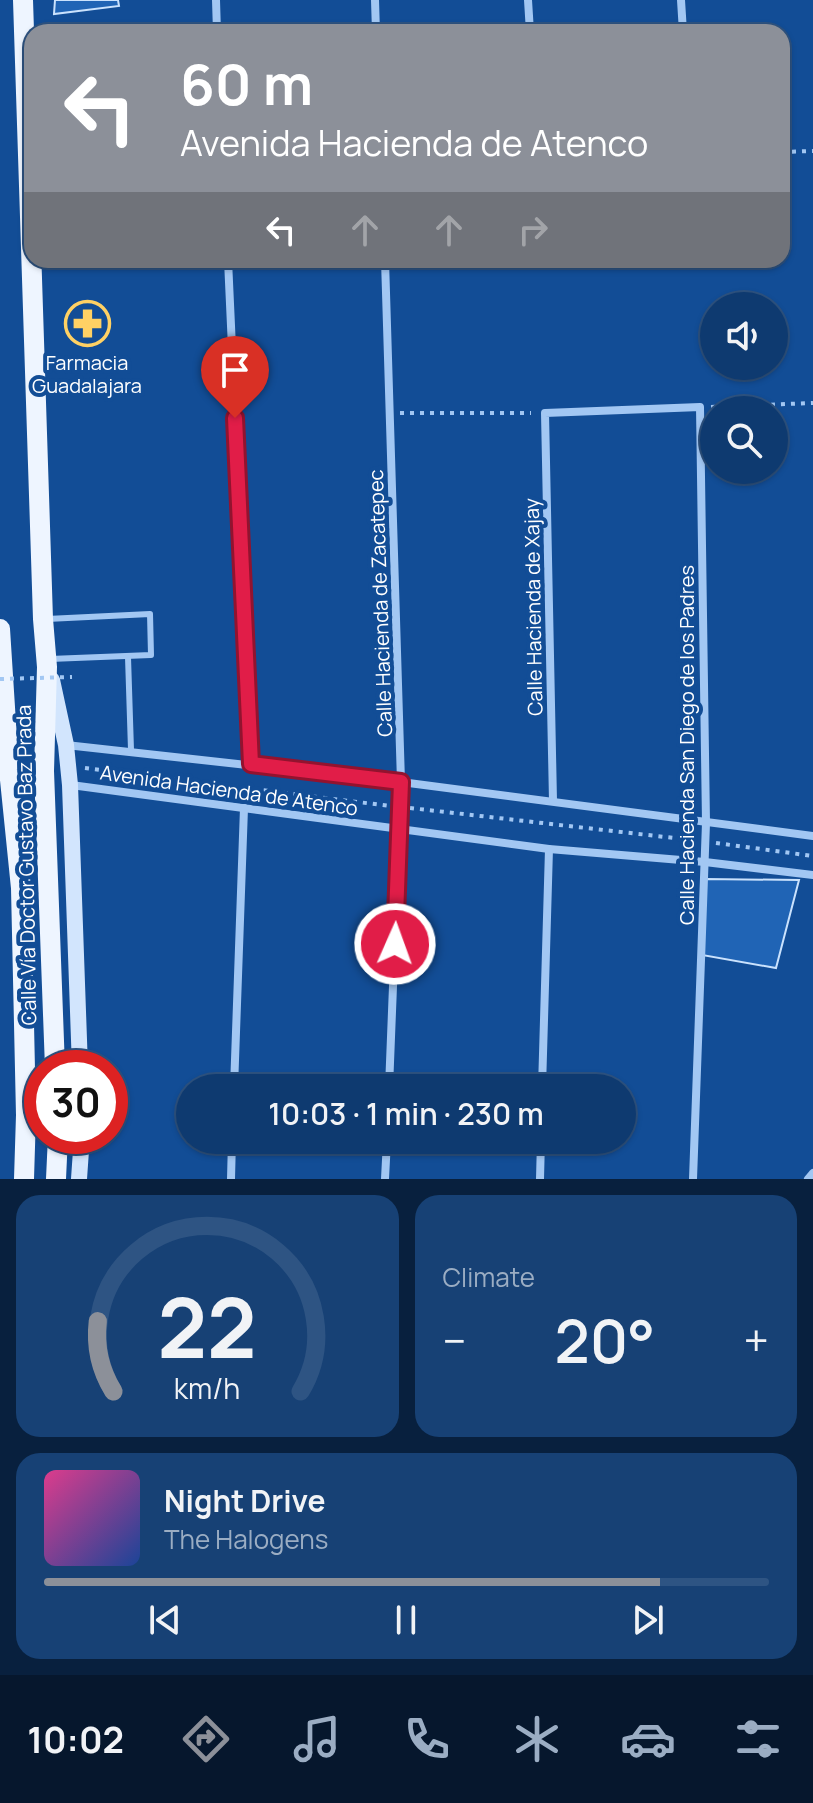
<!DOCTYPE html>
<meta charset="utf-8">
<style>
:root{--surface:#0e3a70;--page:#174175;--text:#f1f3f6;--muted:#9badc3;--line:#2e5483;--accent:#8c9099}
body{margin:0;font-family:Manrope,sans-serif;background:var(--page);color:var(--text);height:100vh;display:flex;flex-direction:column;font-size:30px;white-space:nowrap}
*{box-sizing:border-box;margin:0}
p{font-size:26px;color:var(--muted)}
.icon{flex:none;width:44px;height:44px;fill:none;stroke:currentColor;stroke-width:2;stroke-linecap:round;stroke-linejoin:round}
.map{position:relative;height:1179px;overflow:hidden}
.details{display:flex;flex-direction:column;gap:16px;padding:16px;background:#08203e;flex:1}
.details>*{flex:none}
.hud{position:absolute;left:24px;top:24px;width:766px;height:244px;border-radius:24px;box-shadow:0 2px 6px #0004,0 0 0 2px var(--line);background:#8c9099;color:#fff;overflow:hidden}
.fabs{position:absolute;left:700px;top:292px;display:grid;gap:16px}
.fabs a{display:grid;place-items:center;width:88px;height:88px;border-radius:50%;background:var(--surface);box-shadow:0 2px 6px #0004,0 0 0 2px var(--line);font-size:40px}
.speed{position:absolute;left:24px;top:1050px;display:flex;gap:16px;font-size:40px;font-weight:700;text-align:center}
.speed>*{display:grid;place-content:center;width:104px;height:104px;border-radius:50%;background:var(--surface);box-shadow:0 2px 6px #0004,0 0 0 2px var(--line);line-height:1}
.speed .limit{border:12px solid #d22;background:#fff;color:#111}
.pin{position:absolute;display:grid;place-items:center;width:68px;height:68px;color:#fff;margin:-82px -34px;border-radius:50% 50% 50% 0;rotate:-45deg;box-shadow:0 0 8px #0007}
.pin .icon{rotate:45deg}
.me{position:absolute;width:88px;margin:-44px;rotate:2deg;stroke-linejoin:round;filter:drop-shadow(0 0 6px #0008)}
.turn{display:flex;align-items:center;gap:28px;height:168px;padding:0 24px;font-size:36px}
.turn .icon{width:104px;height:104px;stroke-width:2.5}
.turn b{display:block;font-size:56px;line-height:68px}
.lanes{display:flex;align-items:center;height:76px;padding:0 24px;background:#0003;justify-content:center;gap:40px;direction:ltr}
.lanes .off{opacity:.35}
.big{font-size:60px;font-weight:600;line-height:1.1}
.details .tile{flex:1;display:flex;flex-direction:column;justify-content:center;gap:12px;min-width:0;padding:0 28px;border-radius:24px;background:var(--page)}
.details .dial{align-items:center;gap:0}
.dial svg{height:208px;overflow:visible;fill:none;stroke:var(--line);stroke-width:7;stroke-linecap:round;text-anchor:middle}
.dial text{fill:var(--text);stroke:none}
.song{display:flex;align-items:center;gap:24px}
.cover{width:96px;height:96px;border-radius:12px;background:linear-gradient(135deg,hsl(330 70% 55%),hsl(220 70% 35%))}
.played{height:8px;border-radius:4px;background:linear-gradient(90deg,var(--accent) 85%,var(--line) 85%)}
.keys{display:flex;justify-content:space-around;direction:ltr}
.heat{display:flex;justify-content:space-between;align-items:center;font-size:44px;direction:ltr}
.details .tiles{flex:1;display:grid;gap:16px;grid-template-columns:1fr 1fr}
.tile:last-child{grid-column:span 2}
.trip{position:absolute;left:176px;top:1074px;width:460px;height:80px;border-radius:40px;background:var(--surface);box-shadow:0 2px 6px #0004,0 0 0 2px var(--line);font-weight:600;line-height:80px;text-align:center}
.tab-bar{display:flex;height:128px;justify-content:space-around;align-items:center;background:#06172d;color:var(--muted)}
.tab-bar .icon{width:56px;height:56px}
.tab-bar .active{color:var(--accent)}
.tab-bar b{font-size:36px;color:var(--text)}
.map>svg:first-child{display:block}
.building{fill:#2064b5;stroke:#cae2fd;stroke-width:2}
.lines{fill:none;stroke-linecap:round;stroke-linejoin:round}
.path{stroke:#a2c7f3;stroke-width:4;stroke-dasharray:4 6;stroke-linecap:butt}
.lane{stroke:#a2c7f3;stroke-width:6}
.street{stroke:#a2c7f3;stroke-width:8}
.secondary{stroke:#d2e5fd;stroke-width:16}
.primary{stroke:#eef5ff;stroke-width:20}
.path-bridge{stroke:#a2c7f3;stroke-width:4;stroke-dasharray:4 6;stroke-linecap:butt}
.route-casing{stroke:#92132f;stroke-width:20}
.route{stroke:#e11d48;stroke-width:14}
.labels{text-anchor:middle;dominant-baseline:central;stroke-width:8;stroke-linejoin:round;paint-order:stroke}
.poi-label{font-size:20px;fill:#fff;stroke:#124d96}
.street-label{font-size:20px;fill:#fff;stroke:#124d96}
</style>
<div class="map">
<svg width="813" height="1179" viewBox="0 0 813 1179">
<rect width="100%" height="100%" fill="#124d96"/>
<g class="building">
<path d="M55 0H118L119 6 54 14Z"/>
<path d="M705 879 799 880 776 968 702 955Z"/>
</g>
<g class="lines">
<g class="path">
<path d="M782 152 813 151"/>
<path d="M711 407 813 403"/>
<path d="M400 413H531"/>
<path d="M85 768 390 806"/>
<path d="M410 808 692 840"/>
<path d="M716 843 813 856"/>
</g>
<g class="lane">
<path d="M47 619 150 614 151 655 50 659"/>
<path d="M128 657 131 750"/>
</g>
<g class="street">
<path d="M216 0 217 32"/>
<path d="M375 0 376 32"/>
<path d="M528 0 530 32"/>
<path d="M681 0 683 32"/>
<path d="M228 260 251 764"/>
<path d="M385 260 401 782 389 1088"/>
<path d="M66 745 401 782 813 836"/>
<path d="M71 785 549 849 705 862 813 875"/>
<path d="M553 801 545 413 700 407 706 823 693 1179"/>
<path d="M234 1088 244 808"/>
<path d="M542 1088 549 849"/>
<path d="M231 1179 232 1140"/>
<path d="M385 1179 387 1140"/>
<path d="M540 1179 541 1140"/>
<path d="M808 1179 813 1173"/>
</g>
<g class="secondary">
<path d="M52 680 66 745 70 785 80 1068"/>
<path d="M79 1179 82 1136"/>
</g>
<g class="primary">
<path d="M23 0 43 619 47 667 44 771 55 1068"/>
<path d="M0 629 9 770 21 888 26 1115 24 1179"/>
<path d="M56 1179 58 1136"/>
</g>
<path class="path-bridge" d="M0 679 72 677"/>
</g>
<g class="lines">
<defs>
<path id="route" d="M235 418 251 764 401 782 395 944"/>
</defs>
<use href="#route" class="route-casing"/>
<use href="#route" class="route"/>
</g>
<defs>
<symbol id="pharmacy-ring" viewBox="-11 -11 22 22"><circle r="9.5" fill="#124d96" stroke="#ffd164" stroke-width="1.5"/><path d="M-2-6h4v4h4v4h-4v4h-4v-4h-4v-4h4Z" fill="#ffd164"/></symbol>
</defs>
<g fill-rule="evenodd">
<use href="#pharmacy-ring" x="62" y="298" width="51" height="51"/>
</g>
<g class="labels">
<g class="poi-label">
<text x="87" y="362">Farmacia<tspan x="87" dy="23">Guadalajara</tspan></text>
</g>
<g class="street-label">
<text transform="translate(380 603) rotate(-92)">Calle Hacienda de Zacatepec</text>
<text transform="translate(533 607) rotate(-91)">Calle Hacienda de Xajay</text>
<text transform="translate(686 745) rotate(-90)">Calle Hacienda San Diego de los Padres</text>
<text transform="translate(229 790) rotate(8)">Avenida Hacienda de Atenco</text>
<text transform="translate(26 865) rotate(-91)">Calle Vía Doctor Gustavo Baz Prada</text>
</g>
</g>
</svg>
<div class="fabs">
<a><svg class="icon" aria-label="sound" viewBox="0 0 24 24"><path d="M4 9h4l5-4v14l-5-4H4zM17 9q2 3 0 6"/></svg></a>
<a><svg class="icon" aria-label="search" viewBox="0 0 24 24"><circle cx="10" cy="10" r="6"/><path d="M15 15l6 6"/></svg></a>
</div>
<div class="speed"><div class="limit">30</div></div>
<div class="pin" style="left:235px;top:418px;background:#d93025"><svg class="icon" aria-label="arrive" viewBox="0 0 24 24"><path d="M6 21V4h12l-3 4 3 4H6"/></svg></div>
<svg class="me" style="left:395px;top:944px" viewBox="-20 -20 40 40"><circle r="17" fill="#e11d48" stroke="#fff" stroke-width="3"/><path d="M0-11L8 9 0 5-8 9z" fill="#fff"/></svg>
<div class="trip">10:03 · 1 min · 230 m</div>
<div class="hud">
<div class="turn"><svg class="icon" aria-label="left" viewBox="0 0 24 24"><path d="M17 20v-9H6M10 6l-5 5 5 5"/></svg><div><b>60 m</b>Avenida Hacienda de Atenco</div></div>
<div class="lanes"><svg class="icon" aria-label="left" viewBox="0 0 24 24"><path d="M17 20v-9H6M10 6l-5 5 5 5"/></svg><svg class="icon off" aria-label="ahead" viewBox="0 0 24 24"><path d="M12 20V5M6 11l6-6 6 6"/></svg><svg class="icon off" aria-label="ahead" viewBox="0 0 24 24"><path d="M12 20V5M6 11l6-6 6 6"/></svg><svg class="icon off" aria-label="right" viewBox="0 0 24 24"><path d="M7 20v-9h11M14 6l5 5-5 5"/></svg></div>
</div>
</div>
<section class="details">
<div class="tiles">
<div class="tile dial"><svg viewBox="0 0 100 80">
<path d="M14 69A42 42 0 1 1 86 69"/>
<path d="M14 69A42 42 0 0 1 8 42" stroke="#8c9099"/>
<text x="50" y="56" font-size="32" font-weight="700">22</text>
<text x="50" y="72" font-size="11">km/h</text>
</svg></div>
<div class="tile"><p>Climate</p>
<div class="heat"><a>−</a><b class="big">20°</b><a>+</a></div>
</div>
<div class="tile">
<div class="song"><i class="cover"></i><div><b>Night Drive</b><p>The Halogens</p></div></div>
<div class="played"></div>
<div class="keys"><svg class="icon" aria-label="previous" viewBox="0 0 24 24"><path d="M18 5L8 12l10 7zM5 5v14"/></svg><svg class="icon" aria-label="pause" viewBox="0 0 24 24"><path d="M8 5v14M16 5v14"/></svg><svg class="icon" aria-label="next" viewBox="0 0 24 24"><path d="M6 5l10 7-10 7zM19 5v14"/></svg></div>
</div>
</div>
</section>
<nav class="tab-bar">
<b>10:02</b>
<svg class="icon active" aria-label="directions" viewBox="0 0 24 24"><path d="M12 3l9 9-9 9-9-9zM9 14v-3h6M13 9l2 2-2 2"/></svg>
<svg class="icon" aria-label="music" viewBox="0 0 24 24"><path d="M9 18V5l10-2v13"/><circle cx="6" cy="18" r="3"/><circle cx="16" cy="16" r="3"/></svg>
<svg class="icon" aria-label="phone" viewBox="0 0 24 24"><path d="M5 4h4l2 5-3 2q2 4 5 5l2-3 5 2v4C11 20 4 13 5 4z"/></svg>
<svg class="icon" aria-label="climate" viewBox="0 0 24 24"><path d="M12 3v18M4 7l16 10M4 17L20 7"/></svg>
<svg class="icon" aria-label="car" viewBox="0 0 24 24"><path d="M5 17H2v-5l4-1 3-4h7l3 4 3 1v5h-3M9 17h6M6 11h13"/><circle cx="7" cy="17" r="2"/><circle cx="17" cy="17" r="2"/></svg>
<svg class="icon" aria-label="filters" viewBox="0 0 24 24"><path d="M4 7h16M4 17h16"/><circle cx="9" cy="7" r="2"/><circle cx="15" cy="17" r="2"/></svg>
</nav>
